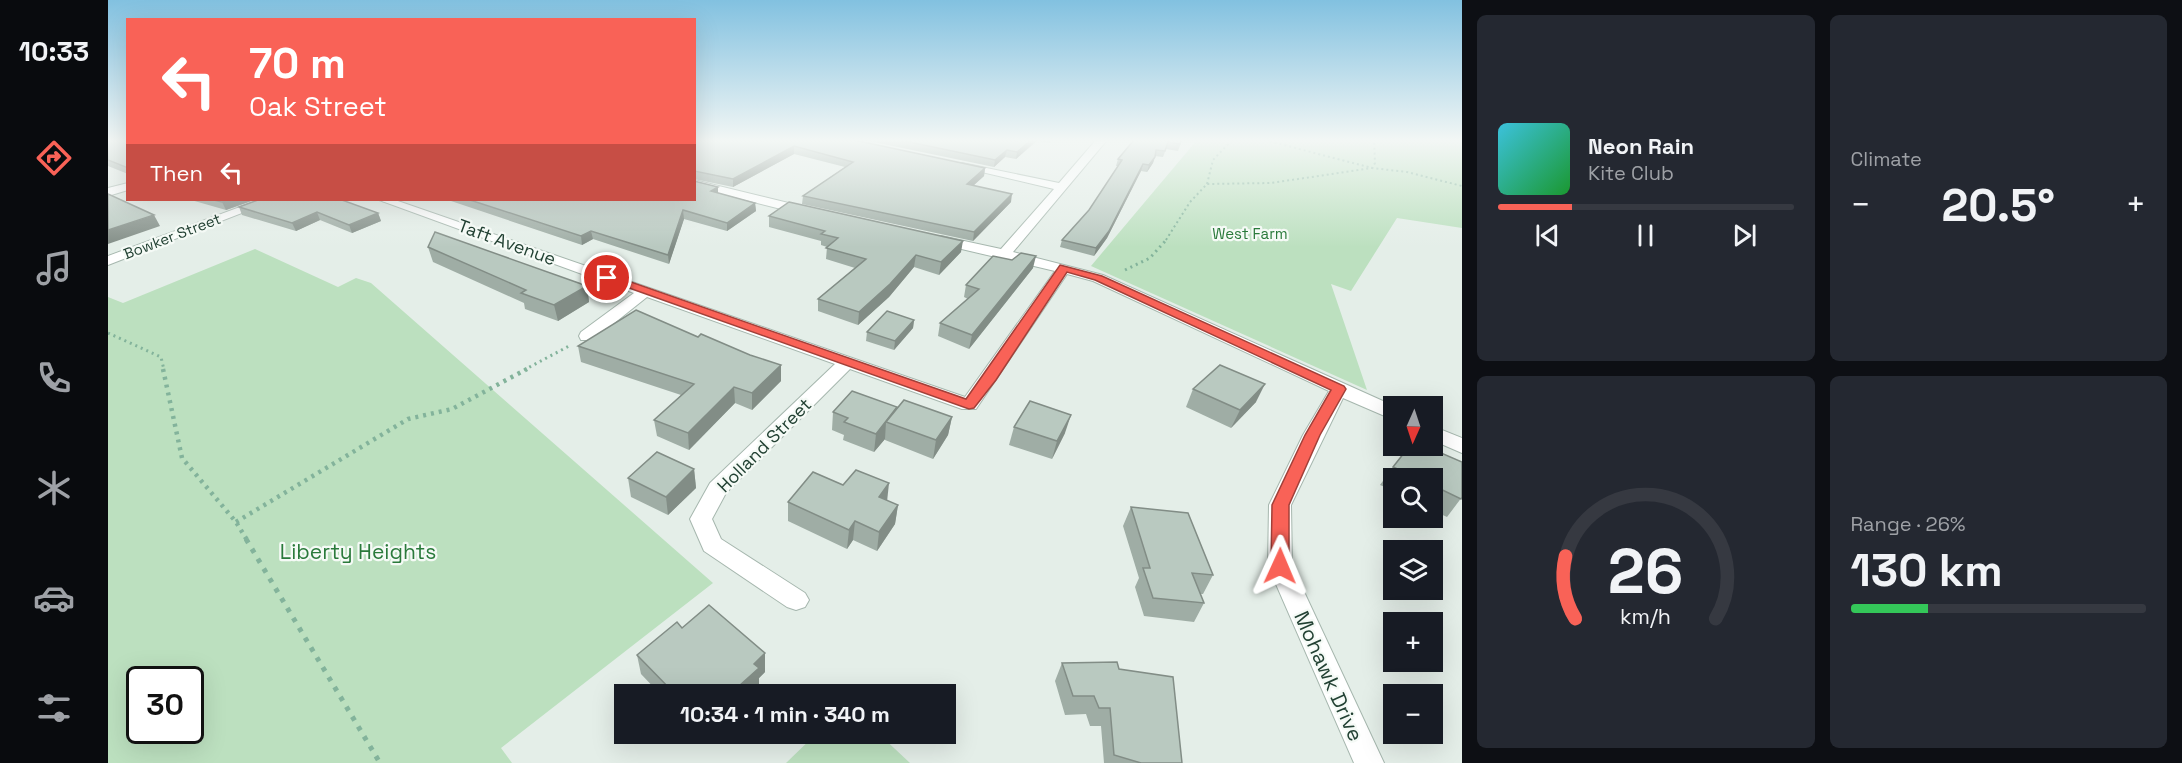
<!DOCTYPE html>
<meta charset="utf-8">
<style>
:root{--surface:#171b24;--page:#242831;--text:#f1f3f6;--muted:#9ea1a6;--line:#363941;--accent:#f96257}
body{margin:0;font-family:"Space Grotesk",sans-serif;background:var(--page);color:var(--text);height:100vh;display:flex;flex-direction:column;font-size:22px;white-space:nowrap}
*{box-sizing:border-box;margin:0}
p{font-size:20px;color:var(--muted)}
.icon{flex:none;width:33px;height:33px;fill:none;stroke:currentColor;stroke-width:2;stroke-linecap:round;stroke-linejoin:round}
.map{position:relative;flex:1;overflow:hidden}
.drawer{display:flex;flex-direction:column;gap:15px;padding:15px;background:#0d0f14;width:720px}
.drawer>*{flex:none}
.banner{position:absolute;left:18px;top:18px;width:570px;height:183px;border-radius:0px;box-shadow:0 6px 24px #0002;background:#f96257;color:#fff;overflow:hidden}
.needle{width:39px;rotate:183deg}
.fabs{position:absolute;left:1275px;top:396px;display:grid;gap:12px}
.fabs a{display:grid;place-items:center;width:60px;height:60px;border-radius:0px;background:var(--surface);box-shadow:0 6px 24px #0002;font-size:30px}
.speed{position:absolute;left:18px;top:666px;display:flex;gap:12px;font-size:30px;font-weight:700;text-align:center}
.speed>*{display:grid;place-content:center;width:78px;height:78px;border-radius:50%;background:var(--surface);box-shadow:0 6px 24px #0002;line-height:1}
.speed .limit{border:3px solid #111;border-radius:9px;background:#fff;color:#111}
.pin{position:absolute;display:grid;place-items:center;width:51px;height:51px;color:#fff;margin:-26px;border:3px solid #fff;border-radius:50%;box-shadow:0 2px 6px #0007}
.me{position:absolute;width:66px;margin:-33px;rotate:1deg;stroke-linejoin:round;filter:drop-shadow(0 0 4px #0008)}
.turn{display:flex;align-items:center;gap:21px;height:126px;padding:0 24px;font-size:27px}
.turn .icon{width:78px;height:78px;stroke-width:2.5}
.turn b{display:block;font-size:42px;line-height:51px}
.then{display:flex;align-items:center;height:57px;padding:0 24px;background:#0003;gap:12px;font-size:22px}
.big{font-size:45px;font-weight:800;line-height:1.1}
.drawer .card{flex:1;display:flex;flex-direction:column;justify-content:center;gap:9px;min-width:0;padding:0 21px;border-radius:9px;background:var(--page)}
.drawer .dial{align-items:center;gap:0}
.dial svg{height:156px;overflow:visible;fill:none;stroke:var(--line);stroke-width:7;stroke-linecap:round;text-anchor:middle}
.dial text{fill:var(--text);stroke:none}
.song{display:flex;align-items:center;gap:18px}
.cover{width:72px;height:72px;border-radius:9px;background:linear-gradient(135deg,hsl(190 70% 55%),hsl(130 70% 35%))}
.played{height:6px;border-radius:3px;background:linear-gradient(90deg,var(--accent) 25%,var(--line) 25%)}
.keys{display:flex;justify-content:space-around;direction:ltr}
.heat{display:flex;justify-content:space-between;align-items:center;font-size:33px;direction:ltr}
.charge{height:9px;border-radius:4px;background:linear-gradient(90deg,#34c759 26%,var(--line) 0)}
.drawer .tiles{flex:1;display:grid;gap:15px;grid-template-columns:repeat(2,1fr)}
.trip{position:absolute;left:506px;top:684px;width:342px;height:60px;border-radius:0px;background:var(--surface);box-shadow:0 6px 24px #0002;font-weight:800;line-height:60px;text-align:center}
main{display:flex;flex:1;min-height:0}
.tab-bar{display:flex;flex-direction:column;width:108px;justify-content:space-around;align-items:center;background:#090b0e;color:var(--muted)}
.tab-bar .icon{width:42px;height:42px}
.tab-bar .active{color:var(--accent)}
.tab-bar b{font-size:27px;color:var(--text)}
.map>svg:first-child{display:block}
.green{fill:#bce0bf;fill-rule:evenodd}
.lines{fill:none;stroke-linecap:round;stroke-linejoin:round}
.street-casing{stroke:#a6b7ae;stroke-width:2}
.secondary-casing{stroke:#a4bdb0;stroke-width:2}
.path-far3{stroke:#83b39b;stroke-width:2;stroke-dasharray:2 3;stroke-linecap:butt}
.path-far2{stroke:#83b39b;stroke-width:3;stroke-dasharray:2 4;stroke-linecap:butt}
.path-far1{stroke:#83b39b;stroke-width:4.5;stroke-dasharray:3 5;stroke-linecap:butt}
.path{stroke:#83b39b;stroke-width:5;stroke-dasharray:4.5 7;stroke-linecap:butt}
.street{fill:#fff;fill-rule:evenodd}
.secondary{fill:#fff;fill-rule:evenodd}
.wall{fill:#9fada5}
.shaded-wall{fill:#828d86}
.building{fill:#b9c9c0;stroke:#828d86;stroke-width:1.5}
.route{fill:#f96257;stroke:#a24039;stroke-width:1.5}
.labels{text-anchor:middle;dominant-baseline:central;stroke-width:4.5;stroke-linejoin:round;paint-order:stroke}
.far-park-label{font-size:15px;fill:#2a7a3b;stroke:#f5faf6}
.far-street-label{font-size:15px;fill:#224133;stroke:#f5faf6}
.street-label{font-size:18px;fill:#224133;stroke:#f5faf6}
.near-park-label{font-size:21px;fill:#2a7a3b;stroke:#f5faf6}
.near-street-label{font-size:21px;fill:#224133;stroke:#f5faf6}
</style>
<main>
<nav class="tab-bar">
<b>10:33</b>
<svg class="icon active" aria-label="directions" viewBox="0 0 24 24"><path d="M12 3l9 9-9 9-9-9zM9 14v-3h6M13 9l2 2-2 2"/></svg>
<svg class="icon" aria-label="music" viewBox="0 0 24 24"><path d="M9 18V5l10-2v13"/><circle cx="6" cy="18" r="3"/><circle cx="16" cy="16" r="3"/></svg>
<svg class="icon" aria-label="phone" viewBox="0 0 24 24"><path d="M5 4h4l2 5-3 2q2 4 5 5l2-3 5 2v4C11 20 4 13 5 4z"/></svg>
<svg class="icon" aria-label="climate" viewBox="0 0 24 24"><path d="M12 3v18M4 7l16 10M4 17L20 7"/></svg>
<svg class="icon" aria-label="car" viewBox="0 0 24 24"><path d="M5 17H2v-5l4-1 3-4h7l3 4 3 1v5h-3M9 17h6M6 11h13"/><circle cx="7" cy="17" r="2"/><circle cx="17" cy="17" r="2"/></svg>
<svg class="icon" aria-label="filters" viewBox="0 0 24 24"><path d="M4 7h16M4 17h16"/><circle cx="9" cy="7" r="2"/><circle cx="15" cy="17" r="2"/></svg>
</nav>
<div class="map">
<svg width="1354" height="763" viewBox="0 0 1354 763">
<rect width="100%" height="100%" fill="#e4eee8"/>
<g class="green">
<path d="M1089 140H1354V228L1289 218 1243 291 1223 284 1259 390 983 266Z"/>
<path d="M147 249 230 287 248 278 263 283 605 583 393 748 404 763H0V297L15 303ZM32 680H82V730H32Z"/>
<path d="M708 734H771L802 763H678Z"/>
</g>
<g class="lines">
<defs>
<g id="street">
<path d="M988 140H999L905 252 995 275 1286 406V420L1235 398 1183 505 1184 566 1276 763H1246L1160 566 1161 505 1195 435 1221 391 985 281 959 274 868 409H854L742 369 618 493 604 519 613 539 697 593 701 600 697 607 688 610 679 607 596 551 582 519 602 483 727 364 539 297 485 340H473L471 336 473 332 526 293 274 201 287 200 857 397 947 271 828 243 826 240 833 236 893 249 946 189 848 166 854 163 951 183Z"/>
<path d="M586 180 701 208 703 211 697 215 586 187Z"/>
<path d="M20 183V190L0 196V188Z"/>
<path d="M151 200H167L0 265V256Z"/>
<path d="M1324 426 1354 438V453L1324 440Z"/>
</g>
<path id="secondary" d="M271 200H290L284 204Z"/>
</defs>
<use href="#street" class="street-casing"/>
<use href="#secondary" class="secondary-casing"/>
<g class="path-far3">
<path d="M1157 140 1264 168 1299 172 1354 186"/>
<path d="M1099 184 1105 160 1124 140"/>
<path d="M1058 240 1082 202 1099 184 1163 183 1264 168 1267 163 1266 140"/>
</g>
<g class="path-far2">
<path d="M1017 270 1042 258 1059 239"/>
<path d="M0 333 53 357 56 370"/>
<path d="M416 370 461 346"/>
</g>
<g class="path-far1">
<path d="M55 369 74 458 128 522 139 540"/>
<path d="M128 522 300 419 344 409 419 369"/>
</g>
<path class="path" d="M138 539 272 763"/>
<use href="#street" class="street"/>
<use href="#secondary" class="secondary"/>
</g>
<g class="wall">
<path d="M0 140H20V174L0 166Z"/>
<path d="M586 140H746L877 168 876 176 865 186 903 202 865 241 694 204 695 196 737 167 686 154 625 187 586 179Z"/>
<path d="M756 140H945L942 143 929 141 908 159 897 157 886 167Z"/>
<path d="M1026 140H1074L1070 151 1058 149 1055 157 1047 156 1045 163 1039 172 1033 171 999 238 986 256 952 247 954 240 981 210 1010 166H1008L1010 159Z"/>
<path d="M610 187V193L647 203 648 211 619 231 576 219 561 264 485 239 474 245 340 200H586Z"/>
<path d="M83 200H146L118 210Z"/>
<path d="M131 207 270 213 273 221 244 233 212 220 188 231 134 215Z"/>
<path d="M661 216 853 252 831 275 806 267 781 297 750 325 710 311V299L747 268 718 259 719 247 713 245V241L661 227Z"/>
<path d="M320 247 479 286 481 302 450 321 417 309 416 303 325 262Z"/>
<path d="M904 260 925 268 861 349 830 336 832 323 860 299 856 297 858 285Z"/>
<path d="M806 320 805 328 786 350 758 341 759 332Z"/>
<path d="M470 346 673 381 644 410 627 403 581 450 549 436 546 420 573 395 473 362Z"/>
<path d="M1085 389 1148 402 1123 428 1078 407Z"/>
<path d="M789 407 844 417 840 435 825 459 777 440V439L766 452 735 440 736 435 724 430 725 412Z"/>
<path d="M906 427 957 433 944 459 901 445Z"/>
<path d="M1309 446H1317L1354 462V497L1339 517 1324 510V478H1286V491L1272 485 1285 467 1300 448 1305 450Z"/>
<path d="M586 469 588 488 560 515 523 497 520 478Z"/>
<path d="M735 485 790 505 787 524 769 551 745 540 739 549 680 521V502Z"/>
<path d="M1023 507 1105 575 1095 594H1092L1096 603 1086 622 1036 616 1027 587 1031 578 1015 526Z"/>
<path d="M574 628 657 672 651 678V687L643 694H552L533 674 529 655Z"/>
<path d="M954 663 1011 669 1074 763H996L993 726H982L978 714 957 715 947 681Z"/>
</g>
<g class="shaded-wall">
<path d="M923 140H929L908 159 909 152Z"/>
<path d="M686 146V154L625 187V179Z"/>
<path d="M899 150 897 157 886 167 887 160Z"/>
<path d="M1047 157 1045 163 1039 172 1041 165Z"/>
<path d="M1035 164 1033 171 999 238 986 256 988 248Z"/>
<path d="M877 168 876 176 858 192 859 184Z"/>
<path d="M610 187V195L603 191Z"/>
<path d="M904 194 903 202 865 241 866 232Z"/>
<path d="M120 200H146L118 210 114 202Z"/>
<path d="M647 203 648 211 619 231V223Z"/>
<path d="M575 210 576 219 561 264 560 255Z"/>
<path d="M209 212 212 220 188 231 184 223Z"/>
<path d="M270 213 273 221 244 233 241 225Z"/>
<path d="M46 215 52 226 0 244V230Z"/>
<path d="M483 231 485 239 474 245 473 236Z"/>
<path d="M855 241 853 252 831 275 833 262Z"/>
<path d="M808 255 806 267 781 297 750 325 751 312Z"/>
<path d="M928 256 925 268 861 349 864 335Z"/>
<path d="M479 286 481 302 450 321 446 305Z"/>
<path d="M806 320 805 328 786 350 787 341Z"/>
<path d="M673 365V381L644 410V393Z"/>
<path d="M1157 384 1148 402 1123 428 1132 410Z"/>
<path d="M626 387 627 403 581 450 580 433Z"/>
<path d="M789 407 778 422 777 439 766 452 768 434Z"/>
<path d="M963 415 957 433 944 459 949 441Z"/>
<path d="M844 417 840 435 825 459 828 440Z"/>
<path d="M586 469 588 488 560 515 558 497Z"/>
<path d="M781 483 779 502 771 497Z"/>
<path d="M790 505 787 524 769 551 771 532Z"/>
<path d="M747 521 745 540 739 549 741 530Z"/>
<path d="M657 653V672L651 678V687L643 694H622L646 664Z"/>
</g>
<g class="building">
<path d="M0 140H20V168L0 160Z"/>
<path d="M586 140H746L877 168 859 184 904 194 866 232 695 196 745 162 686 146 625 179 586 171Z"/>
<path d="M792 140H923L909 152 899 150 887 160Z"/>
<path d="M1026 140H1073L1072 144 1060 142 1057 151 1048 150 1047 157 1041 165 1035 164 1001 231 988 248 954 240 981 210 1014 160 1010 159Z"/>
<path d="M586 181 610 187 603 191 647 203 619 223 575 210 560 255 483 231 473 236 362 200H586Z"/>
<path d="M0 194 46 215 0 230Z"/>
<path d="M106 200H120L114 202Z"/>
<path d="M150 200H234L270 213 241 225 209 212 184 223 131 207Z"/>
<path d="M681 202 855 241 833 262 808 255 782 284 751 312 710 299 758 259 718 248 730 238 713 234 717 231 661 216Z"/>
<path d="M327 232 479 286 446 305 413 293 418 290 320 247Z"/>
<path d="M913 253 928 256 864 335 832 323 871 289 858 285 885 256 904 260Z"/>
<path d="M528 310 590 337 593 334 642 355 673 365 644 393 626 387 580 433 546 420 586 384 470 346Z"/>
<path d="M779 311 806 320 787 341 759 332Z"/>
<path d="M1112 365 1157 384 1132 410 1085 389Z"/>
<path d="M744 391 789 407 768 434 736 422 740 418 725 412Z"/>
<path d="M796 400 844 417 828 440 778 422Z"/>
<path d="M922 401 963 415 949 441 906 427Z"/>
<path d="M1309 446H1317L1354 462V497L1353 499 1324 485V478H1310L1285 467 1300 448 1305 450Z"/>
<path d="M549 452 586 469 558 497 520 478Z"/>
<path d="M748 470 781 483 771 497 790 505 771 532 747 521 741 530 680 502 705 472 735 485Z"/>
<path d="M1023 507 1080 513 1105 575 1084 573 1096 603 1045 598 1035 568H1042Z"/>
<path d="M601 605 657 653 646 664 651 668 622 694H567L529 655 569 622 574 628Z"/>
<path d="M1009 662 1011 669 1065 677 1074 763H1033L1006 755 1002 708H991L986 696H965L954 663Z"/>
</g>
<linearGradient id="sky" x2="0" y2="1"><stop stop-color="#82c1e0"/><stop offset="0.57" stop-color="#f3f7f5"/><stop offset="1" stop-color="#f3f7f5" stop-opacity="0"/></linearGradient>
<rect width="1354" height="247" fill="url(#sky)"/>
<path class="route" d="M952 265 994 276 1236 386 1238 389 1212 435 1181 505V566L1178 572 1172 574 1165 572 1163 566 1164 505 1197 435 1223 390 987 280 959 272 888 380 866 408 861 409 493 278 503 275 858 399Z"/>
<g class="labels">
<g class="far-park-label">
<text x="1142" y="233">West Farm</text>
</g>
<g class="far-street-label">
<text transform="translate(64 236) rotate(-21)">Bowker Street</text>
</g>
<g class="street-label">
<text transform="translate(399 242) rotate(20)">Taft Avenue</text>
<text transform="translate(656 445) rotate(-45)">Holland Street</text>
</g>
<g class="near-park-label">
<text x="250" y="551">Liberty Heights</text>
</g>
<g class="near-street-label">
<text transform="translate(1221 676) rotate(66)">Mohawk Drive</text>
</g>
</g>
</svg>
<div class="fabs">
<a><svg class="needle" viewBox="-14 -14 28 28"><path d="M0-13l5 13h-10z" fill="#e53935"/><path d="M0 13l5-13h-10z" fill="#9ea1a6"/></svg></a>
<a><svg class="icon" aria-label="search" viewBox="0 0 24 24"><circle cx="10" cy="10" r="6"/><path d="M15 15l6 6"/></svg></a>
<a><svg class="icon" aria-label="layers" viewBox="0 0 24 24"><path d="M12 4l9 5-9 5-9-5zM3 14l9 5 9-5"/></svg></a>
<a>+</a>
<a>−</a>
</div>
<div class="speed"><div class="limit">30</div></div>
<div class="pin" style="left:499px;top:278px;background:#d93025"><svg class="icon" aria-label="arrive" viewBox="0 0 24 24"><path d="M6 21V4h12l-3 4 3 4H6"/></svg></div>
<svg class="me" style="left:1172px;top:566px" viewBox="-20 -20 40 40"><path d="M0-17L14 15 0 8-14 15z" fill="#f96257" stroke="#fff" stroke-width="4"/></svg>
<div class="trip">10:34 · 1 min · 340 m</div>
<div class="banner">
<div class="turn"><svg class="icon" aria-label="left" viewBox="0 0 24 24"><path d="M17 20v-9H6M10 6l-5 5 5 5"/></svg><div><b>70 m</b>Oak Street</div></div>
<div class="then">Then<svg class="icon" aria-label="left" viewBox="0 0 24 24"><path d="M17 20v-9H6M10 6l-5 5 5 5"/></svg></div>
</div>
</div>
<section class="drawer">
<div class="tiles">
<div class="card">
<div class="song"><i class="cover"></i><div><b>Neon Rain</b><p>Kite Club</p></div></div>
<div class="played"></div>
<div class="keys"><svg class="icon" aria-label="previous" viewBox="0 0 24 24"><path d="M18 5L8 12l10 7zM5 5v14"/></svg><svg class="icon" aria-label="pause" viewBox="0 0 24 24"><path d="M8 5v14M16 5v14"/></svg><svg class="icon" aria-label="next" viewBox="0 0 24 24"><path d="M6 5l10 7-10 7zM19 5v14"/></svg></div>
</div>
<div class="card"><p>Climate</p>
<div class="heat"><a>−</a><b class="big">20.5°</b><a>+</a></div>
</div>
<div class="card dial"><svg viewBox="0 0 100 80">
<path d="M14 69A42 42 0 1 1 86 69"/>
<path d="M14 69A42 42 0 0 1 9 37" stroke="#f96257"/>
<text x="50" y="56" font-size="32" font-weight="700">26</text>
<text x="50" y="72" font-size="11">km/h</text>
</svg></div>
<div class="card"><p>Range · 26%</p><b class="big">130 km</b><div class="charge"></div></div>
</div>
</section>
</main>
